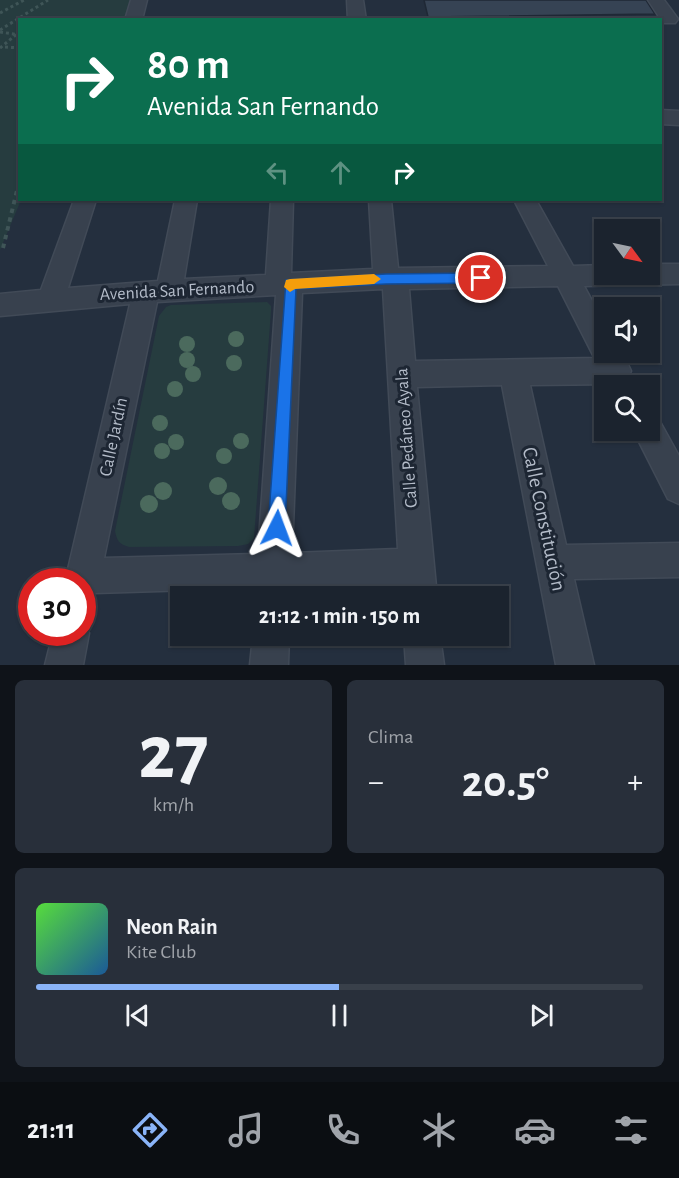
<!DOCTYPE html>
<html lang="es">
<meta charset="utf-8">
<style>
:root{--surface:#1b232e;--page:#282f3a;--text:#f1f3f6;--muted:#a0a4aa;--line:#39404a;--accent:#8ab4f8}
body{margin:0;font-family:"Alegreya Sans",sans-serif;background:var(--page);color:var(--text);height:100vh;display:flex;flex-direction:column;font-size:22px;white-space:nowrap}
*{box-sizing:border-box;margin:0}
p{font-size:20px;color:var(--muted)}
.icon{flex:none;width:33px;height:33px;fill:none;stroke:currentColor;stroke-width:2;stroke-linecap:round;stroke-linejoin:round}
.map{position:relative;height:665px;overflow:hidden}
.details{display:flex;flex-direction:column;gap:15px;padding:15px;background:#0f1319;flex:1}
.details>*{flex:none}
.top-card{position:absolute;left:18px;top:18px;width:644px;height:183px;border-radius:0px;box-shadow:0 2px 4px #0004,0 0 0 2px var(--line);background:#0b6e4f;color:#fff;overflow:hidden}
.needle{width:39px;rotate:123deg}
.fabs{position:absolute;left:594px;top:219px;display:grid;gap:12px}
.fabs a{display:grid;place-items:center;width:66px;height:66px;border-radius:0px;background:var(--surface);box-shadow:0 2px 4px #0004,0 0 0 2px var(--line);font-size:30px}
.speed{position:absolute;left:18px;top:568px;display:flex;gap:12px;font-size:30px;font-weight:700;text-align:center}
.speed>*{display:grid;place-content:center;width:78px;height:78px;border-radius:50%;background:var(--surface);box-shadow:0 2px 4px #0004,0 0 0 2px var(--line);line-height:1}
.speed .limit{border:9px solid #d22;background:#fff;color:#111}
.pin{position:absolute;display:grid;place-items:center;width:51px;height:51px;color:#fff;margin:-26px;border:3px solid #fff;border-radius:50%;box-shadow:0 2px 6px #0007}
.me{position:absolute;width:66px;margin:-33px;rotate:3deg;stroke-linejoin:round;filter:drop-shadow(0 0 4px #0008)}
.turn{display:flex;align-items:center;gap:21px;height:126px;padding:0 30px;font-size:27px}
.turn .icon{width:78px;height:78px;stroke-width:2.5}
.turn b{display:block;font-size:42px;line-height:51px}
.lanes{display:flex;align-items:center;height:57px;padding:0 30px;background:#0003;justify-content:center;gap:30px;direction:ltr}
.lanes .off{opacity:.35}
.big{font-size:45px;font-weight:700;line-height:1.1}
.details .widget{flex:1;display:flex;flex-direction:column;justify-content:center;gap:9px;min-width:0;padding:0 21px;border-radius:9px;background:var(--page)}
.details .dial{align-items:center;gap:0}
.dial b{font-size:78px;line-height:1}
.song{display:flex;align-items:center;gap:18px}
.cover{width:72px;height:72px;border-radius:9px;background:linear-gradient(135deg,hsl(110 70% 55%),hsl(210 70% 35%))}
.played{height:6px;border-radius:3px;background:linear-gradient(90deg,var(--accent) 50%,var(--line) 50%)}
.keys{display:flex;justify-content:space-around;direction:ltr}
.heat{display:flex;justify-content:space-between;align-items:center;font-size:33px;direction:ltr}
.details .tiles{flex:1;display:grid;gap:15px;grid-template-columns:1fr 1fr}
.widget:last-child{grid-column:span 2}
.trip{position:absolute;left:170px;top:586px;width:339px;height:60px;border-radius:0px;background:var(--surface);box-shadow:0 2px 4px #0004,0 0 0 2px var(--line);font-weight:700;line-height:60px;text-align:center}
.tabs{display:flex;height:96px;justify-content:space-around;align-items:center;background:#0b0e12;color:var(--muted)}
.tabs .icon{width:42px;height:42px}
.tabs .active{color:var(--accent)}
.tabs b{font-size:27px;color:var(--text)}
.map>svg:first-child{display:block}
.green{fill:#263c3f}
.building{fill:#364354;stroke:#1f2835;stroke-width:1.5}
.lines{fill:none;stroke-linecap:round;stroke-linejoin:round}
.minor-casing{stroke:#414a57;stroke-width:3}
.path-far1{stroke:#3f5557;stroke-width:3;stroke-dasharray:3 3;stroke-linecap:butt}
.path{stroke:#3f5557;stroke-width:4;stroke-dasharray:4.5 4.5;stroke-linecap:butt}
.minor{fill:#38414e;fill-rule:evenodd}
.tree{fill:#4b6a5d}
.route{fill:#1a73e8;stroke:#114b97;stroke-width:1.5}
.slow{fill:#f59e0b}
.labels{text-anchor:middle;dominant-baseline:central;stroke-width:6;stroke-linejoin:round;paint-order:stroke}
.street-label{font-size:18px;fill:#b4bcc9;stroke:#1d2633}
.near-street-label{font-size:21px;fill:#b4bcc9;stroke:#1d2633}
</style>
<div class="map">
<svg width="679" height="665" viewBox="0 0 679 665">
<rect width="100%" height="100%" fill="#242f3e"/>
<g class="green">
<path d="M0 0H138L135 19 20 20 21 200 0 250Z"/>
<path d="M267 302 271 306V311L254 538 248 544 238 546 129 547C119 544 117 541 115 531L159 316 166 307 171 305Z"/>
</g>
<path class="building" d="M424 0H646L655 14 428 17Z"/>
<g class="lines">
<defs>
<g id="minor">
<path d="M131 0H147L142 20H125Z"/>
<path d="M347 0H363L366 20H348Z"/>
<path d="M648 0H664L678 19 675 23H663Z"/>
<path d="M660 110 679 111V125L660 124Z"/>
<path d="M74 200H96L68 288 158 281 175 200H197L184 279 266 275 271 200H293L291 273 373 269 369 200H391L398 268 548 266 514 200H536L573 266 604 265V274H650V264H679V284L584 286 604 323V352H616L614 357 609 358 627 362 631 371 627 380 617 384 530 385 566 545 679 543V577L574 579 594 665H556L502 385 417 387 437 597H401V584L291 587V597H255L256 588 95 593 82 599V582H65L130 304 0 316V294L41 290ZM558 286 594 357 599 358 415 361 409 289ZM383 289 398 549 292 553 302 293ZM276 295 258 554 104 558 157 302Z"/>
<path d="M650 416 659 420 679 456V504L668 499 633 430H650Z"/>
<path d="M82 620 89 633 83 665H45L53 633H82Z"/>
<path d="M253 636H289L288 665H250Z"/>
<path d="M404 636H440L444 665H406Z"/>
</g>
</defs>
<use href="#minor" class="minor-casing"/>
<g class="path-far1">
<path d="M0 13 24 0"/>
<path d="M0 30 48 0"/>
<path d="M0 32 20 35"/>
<path d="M5 47 20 48"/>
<path d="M0 48 17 34"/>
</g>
<path class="path" d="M3 248 20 178"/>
<use href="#minor" class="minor"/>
</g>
<g class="tree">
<circle cx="236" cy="339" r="8"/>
<circle cx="187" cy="344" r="8"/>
<circle cx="187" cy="360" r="8"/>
<circle cx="234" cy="363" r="8"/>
<circle cx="193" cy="374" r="8"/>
<circle cx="175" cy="389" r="8"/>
<circle cx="160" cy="423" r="8"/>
<circle cx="241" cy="441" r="8"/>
<circle cx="176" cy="442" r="8"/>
<circle cx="162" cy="451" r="8"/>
<circle cx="224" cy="456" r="8"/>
<circle cx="218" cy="486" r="9"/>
<circle cx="163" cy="491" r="9"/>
<circle cx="231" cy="501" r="9"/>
<circle cx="149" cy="504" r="9"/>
</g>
<path class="route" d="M481 273 487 278 481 283 386 284 296 289 285 528 283 533 277 536 271 533 268 528 286 280 386 274Z"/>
<path class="slow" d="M374 274 381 279 374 284 295 289 290 292 284 287 286 280 290 279Z"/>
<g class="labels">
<g class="street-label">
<text transform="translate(177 291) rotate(-3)">Avenida San Fernando</text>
<text transform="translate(114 437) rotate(-78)">Calle Jardín</text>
<text transform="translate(407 438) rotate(-94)">Calle Pedáneo Ayala</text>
</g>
<g class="near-street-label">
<text transform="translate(544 519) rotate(78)">Calle Constitución</text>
</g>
</g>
</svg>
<div class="fabs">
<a><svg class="needle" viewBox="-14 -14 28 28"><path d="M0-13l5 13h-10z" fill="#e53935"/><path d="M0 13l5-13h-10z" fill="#a0a4aa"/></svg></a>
<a><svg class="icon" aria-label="sound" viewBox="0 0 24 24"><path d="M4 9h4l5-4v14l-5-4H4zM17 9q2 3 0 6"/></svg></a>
<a><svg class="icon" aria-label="search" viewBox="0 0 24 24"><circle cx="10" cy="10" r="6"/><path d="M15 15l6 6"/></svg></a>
</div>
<div class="speed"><div class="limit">30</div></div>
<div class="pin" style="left:481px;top:278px;background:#d93025"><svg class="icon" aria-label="arrive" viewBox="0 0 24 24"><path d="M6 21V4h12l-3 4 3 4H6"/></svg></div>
<svg class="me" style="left:277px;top:528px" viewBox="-20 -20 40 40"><path d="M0-17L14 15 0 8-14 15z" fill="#1a73e8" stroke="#fff" stroke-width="4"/></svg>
<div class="trip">21:12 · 1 min · 150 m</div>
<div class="top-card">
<div class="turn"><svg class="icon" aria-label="right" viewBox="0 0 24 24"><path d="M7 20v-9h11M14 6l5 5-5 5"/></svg><div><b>80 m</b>Avenida San Fernando</div></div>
<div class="lanes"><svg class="icon off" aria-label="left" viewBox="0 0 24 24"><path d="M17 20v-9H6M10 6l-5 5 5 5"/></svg><svg class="icon off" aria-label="ahead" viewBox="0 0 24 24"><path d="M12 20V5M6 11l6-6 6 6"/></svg><svg class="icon" aria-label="right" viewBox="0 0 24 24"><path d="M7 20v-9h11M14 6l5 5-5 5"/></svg></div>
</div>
</div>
<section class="details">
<div class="tiles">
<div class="widget dial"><b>27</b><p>km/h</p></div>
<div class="widget"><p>Clima</p>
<div class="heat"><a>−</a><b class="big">20.5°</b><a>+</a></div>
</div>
<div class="widget">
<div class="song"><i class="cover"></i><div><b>Neon Rain</b><p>Kite Club</p></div></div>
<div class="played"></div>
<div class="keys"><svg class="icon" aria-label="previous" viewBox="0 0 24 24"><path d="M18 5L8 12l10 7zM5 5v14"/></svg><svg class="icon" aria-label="pause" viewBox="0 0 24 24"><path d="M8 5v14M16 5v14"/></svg><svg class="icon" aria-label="next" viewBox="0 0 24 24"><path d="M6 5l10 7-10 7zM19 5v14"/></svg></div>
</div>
</div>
</section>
<nav class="tabs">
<b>21:11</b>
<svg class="icon active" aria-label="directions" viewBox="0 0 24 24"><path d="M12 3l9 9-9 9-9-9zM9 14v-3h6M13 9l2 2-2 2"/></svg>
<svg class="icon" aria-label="music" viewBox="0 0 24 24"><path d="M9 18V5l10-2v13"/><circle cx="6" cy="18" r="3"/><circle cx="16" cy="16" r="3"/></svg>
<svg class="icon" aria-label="phone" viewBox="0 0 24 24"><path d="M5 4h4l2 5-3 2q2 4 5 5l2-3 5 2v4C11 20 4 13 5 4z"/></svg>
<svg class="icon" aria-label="climate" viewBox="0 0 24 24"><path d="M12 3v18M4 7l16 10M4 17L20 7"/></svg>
<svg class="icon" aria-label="car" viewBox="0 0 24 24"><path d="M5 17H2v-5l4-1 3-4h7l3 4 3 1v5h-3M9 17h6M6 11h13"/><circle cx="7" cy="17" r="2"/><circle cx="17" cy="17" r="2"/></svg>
<svg class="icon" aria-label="filters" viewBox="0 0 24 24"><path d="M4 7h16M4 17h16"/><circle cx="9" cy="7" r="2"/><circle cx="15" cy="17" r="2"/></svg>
</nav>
